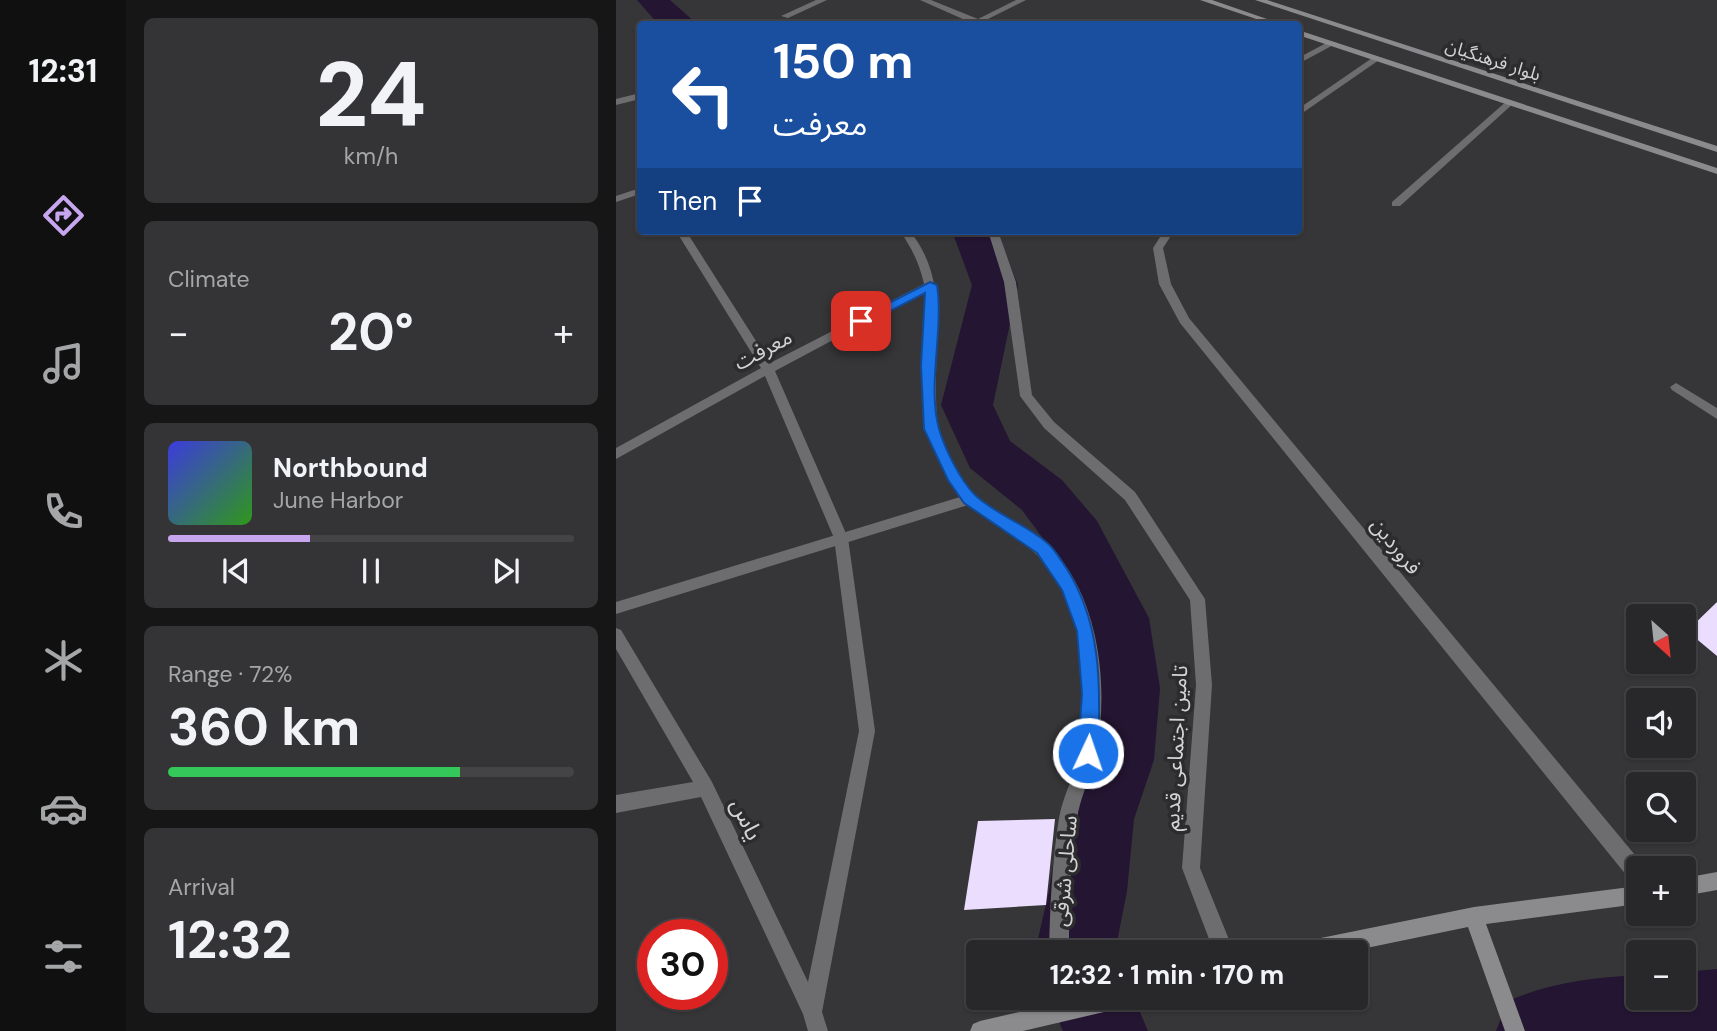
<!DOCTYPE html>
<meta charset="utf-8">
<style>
:root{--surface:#28282a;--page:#343436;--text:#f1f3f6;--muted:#a5a6a8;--line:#444447;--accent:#c8a6ef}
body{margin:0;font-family:"DM Sans","Noto Sans Arabic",sans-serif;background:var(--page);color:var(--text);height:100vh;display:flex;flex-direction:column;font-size:26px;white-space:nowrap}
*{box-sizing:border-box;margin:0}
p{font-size:23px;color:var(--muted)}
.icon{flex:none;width:38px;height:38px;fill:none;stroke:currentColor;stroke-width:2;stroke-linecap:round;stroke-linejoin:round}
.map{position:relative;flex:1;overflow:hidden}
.details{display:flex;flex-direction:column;gap:18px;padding:18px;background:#161617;width:490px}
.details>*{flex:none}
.guide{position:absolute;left:21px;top:21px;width:665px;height:214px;border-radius:7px;box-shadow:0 2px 5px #0004,0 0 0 2px var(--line);background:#1a4fa0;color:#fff;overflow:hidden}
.needle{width:46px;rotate:153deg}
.fabs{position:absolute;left:1010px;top:604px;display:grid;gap:14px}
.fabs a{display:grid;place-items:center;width:70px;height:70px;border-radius:7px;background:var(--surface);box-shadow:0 2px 5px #0004,0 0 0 2px var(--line);font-size:35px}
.speed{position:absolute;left:21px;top:919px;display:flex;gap:14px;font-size:35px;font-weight:700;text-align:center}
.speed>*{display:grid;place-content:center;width:91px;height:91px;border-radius:50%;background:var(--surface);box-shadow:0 2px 5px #0004,0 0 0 2px var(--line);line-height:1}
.speed .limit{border:10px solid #d22;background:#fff;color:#111}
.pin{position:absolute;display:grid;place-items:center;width:60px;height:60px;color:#fff;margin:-30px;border-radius:14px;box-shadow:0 4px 10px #0006}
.me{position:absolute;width:77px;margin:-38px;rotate:3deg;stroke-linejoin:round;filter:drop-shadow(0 0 5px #0008)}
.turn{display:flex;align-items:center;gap:24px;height:147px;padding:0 21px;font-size:32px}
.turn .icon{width:91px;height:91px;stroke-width:2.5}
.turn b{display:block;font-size:49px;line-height:60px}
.then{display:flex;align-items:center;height:66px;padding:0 21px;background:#0003;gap:14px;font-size:26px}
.big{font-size:52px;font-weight:700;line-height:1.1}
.details .widget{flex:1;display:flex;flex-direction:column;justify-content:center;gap:10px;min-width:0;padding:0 24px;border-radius:10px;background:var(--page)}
.details .dial{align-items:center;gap:0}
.dial b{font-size:91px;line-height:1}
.song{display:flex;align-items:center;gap:21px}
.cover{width:84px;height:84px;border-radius:10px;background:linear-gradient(135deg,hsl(240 70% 55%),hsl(110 70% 35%))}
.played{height:7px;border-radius:4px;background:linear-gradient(90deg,var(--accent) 35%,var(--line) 35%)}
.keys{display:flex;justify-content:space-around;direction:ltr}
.heat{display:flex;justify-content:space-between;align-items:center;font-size:38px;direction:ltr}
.charge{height:10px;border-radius:5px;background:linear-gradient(90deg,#34c759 72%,var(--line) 0)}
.trip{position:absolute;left:350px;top:940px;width:402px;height:70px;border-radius:7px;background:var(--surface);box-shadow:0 2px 5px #0004,0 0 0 2px var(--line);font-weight:700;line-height:70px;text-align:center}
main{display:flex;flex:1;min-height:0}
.menu{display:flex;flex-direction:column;width:126px;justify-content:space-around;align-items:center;background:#101011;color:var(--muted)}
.menu .icon{width:49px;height:49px}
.menu .selected{color:var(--accent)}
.menu b{font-size:32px;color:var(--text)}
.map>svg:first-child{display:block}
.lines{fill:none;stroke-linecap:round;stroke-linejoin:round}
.river{fill:#241532;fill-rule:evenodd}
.building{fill:#ebddfd}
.lane{fill:#6d6c6e;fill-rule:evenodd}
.street{fill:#6d6c6e;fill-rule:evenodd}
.secondary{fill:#8b8a8d;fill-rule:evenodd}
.route{fill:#1a73e8;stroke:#114b97;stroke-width:2}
.labels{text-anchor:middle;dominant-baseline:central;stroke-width:7;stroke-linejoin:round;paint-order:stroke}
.far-street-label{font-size:18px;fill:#d4d3d5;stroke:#2c2b2e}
.street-label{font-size:21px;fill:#d4d3d5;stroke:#2c2b2e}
.near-street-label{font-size:24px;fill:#d4d3d5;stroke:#2c2b2e}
</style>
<main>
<nav class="menu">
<b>12:31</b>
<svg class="icon selected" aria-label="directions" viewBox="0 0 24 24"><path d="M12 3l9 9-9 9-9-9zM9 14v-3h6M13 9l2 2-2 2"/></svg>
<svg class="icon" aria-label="music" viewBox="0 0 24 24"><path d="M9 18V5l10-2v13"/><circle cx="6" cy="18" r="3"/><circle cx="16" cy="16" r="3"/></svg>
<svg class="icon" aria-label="phone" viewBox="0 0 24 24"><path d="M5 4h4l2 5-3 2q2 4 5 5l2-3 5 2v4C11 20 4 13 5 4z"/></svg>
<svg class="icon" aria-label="climate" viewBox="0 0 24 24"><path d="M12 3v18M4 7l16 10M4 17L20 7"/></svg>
<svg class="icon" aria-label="car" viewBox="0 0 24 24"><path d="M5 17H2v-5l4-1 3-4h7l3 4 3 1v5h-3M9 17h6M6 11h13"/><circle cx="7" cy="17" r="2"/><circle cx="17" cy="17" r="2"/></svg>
<svg class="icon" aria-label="filters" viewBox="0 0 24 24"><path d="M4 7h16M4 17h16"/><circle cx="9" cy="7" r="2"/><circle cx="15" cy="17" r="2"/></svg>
</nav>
<section class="details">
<div class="widget dial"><b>24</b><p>km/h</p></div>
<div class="widget"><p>Climate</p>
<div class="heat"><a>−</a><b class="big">20°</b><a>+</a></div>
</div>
<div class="widget">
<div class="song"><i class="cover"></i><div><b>Northbound</b><p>June Harbor</p></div></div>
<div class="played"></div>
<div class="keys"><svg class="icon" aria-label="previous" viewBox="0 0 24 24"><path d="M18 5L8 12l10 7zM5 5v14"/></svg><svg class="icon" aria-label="pause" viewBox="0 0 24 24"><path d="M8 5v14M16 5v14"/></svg><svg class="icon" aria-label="next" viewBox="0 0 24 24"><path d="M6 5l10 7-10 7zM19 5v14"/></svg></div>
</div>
<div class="widget"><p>Range · 72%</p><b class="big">360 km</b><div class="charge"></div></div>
<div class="widget"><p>Arrival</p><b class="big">12:32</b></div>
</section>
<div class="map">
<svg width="1101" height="1031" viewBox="0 0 1101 1031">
<rect width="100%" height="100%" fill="#363538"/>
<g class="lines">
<g class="river">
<path d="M21 0H54L81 24H42Z"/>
<path d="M336 231H380L402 285 377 405 394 441 446 480 481 521 533 618 544 688 538 760 518 819 511 891 499 952H419L433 891 444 819 468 760 478 688 469 618 437 552 406 510 354 468 325 405 356 285Z"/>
<path d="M1101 969V1031H880L892 1001C937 982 974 978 1022 975V998H1068V972Z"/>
<path d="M433 998H518L532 1031H447Z"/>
</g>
</g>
<g class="building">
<path d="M1101 602V656L1071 631Z"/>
<path d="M439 819 430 905 348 910 362 821Z"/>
</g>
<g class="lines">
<g class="lane">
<path d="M714 41 721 43 682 64V58Z"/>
<path d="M24 93V99L0 105V99Z"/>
<path d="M60 231H70L154 363 310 283H318L320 285 159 371 232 538 259 731 206 1012 212 1031H192L187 1014 85 797 0 813V795L77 782 0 649V628L5 630 96 782 192 982 243 731 218 538 149 376 0 459V448L145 368Z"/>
<path d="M1060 383 1101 408V419L1056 390 1054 387Z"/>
</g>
<g class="street">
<path d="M200 0H211L172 18 165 16Z"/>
<path d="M304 0H315L362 19 400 0H410L368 21 372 24H358Z"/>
<path d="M759 56 766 58 682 116V109Z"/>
<path d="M892 100 899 102 784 206H776V202Z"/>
<path d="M24 188V194L0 202V196Z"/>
<path d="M284 231H294C332 279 319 333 320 389 320 403 320 418 324 432 330 454 342 480 360 496 389 522 428 535 451 568 485 618 492 695 480 753 476 776 464 796 461 819 454 863 453 908 453 952H433C434 907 436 862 443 818 447 795 459 775 464 752 474 700 470 619 439 575 417 544 381 527 352 505L0 614V602L344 497 326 468 310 427 309 288C304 265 297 250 284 231Z"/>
<path d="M372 231H382L400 282 416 395 438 422 519 492 589 599 596 685 584 868 618 952H598L566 868 580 685 574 600 509 500 428 428 404 396 388 282Z"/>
<path d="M548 231H558L547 248 555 284 573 318 1029 867 1022 868V883L1015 881 564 323 543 284 537 248Z"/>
<path d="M432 998H452V1013L449 1020 442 1023 435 1020 432 1013Z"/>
</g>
<g class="secondary">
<path d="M584 0H596L665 24H655Z"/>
<path d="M639 0H651L1101 146V152Z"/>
<path d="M682 30 1101 168V174L682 35Z"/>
<path d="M1101 872V890L1068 896V878Z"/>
<path d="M1022 886V904L870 924 909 1031H889L852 927 731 952H675L678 945 685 942 858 907Z"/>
<path d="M464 998H515L512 1005 505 1008 407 1031H354L357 1024 364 1021Z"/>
</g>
</g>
<path class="route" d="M314 282 321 285C328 330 311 385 323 429 329 449 344 480 359 495 379 514 409 524 430 542 437 547 442 556 447 563 486 620 485 686 482 753L479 759 472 762 465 759 462 753 466 694 461 631 446 590 421 553 348 503 332 480 308 429 305 366 309 293 249 324 238 321Z"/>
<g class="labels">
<g class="far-street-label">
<text transform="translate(877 60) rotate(18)">بلوار فرهنگیان</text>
</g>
<g class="street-label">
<text transform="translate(147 350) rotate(-28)">معرفت</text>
<text transform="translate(780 546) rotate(51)">فروردین</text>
<text transform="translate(560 748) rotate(-87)">تامین اجتماعی قدیم</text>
<text transform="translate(449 871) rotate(-85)">ساحلی شرقی</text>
</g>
<g class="near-street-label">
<text transform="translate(131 819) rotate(65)">یاس</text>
</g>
</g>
</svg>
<div class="fabs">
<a><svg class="needle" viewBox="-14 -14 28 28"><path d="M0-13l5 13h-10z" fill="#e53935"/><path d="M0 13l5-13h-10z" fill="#a5a6a8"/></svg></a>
<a><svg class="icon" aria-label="sound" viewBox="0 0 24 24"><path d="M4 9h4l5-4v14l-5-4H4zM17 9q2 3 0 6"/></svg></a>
<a><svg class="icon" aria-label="search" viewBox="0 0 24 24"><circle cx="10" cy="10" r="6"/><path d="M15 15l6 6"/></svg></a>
<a>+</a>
<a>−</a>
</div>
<div class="speed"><div class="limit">30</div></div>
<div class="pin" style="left:245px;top:321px;background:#d93025"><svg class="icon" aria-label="arrive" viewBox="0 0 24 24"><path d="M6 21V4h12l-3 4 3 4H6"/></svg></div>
<svg class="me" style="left:472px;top:753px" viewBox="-20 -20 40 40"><circle r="17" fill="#1a73e8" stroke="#fff" stroke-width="3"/><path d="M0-11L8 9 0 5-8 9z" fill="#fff"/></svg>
<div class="trip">12:32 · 1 min · 170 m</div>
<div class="guide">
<div class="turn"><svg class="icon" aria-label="left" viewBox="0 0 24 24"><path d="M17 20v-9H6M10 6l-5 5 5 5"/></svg><div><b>150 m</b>معرفت</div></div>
<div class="then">Then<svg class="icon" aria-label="arrive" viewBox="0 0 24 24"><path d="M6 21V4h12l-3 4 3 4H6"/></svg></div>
</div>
</div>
</main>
